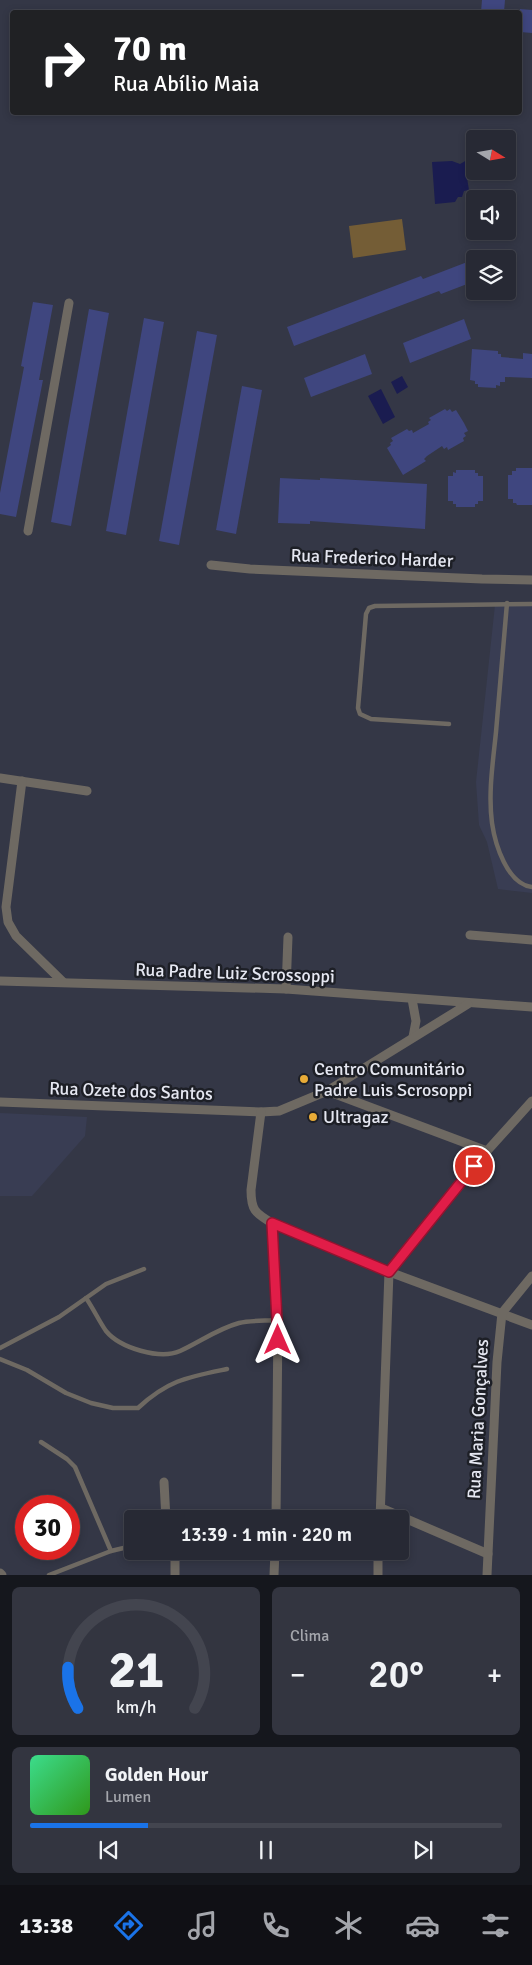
<!DOCTYPE html>
<html lang="pt">
<meta charset="utf-8">
<style>
:root{--surface:#272934;--page:#333540;--text:#f1f3f6;--muted:#a4a6ac;--line:#43454f;--accent:#1a73e8}
body{margin:0;font-family:Signika,sans-serif;background:var(--page);color:var(--text);height:100vh;display:flex;flex-direction:column;font-size:19px;white-space:nowrap}
*{box-sizing:border-box;margin:0}
p{font-size:16px;color:var(--muted)}
.icon{flex:none;width:28px;height:28px;fill:none;stroke:currentColor;stroke-width:2;stroke-linecap:round;stroke-linejoin:round}
.map{position:relative;height:1575px;overflow:hidden}
.panel{display:flex;flex-direction:column;gap:12px;padding:12px;background:#15171d;flex:1}
.panel>*{flex:none}
.banner{position:absolute;left:10px;top:10px;width:512px;height:105px;border-radius:5px;box-shadow:0 2px 8px #0003,0 0 0 1px var(--line);background:#202124;color:#fff;overflow:hidden}
.needle{width:32px;rotate:101deg}
.tools{position:absolute;left:466px;top:130px;display:grid;gap:10px}
.tools a{display:grid;place-items:center;width:50px;height:50px;border-radius:5px;background:var(--surface);box-shadow:0 2px 8px #0003,0 0 0 1px var(--line);font-size:25px}
.speed{position:absolute;left:15px;top:1495px;display:flex;gap:10px;font-size:25px;font-weight:700;text-align:center}
.speed>*{display:grid;place-content:center;width:65px;height:65px;border-radius:50%;background:var(--surface);box-shadow:0 2px 8px #0003,0 0 0 1px var(--line);line-height:1}
.speed .limit{border:8px solid #d22;background:#fff;color:#111}
.pin{position:absolute;display:grid;place-items:center;width:42px;height:42px;color:#fff;margin:-21px;border:2px solid #fff;border-radius:50%;box-shadow:0 1px 5px #0007}
.me{position:absolute;width:55px;margin:-28px;rotate:0deg;stroke-linejoin:round;filter:drop-shadow(0 0 4px #0008)}
.turn{display:flex;align-items:center;gap:18px;height:105px;padding:0 20px;font-size:22px}
.turn .icon{width:65px;height:65px;stroke-width:2.5}
.turn b{display:block;font-size:35px;line-height:42px}
.big{font-size:38px;font-weight:600;line-height:1.1}
.panel .widget{flex:1;display:flex;flex-direction:column;justify-content:center;gap:8px;min-width:0;padding:0 18px;border-radius:8px;background:var(--page)}
.panel .dial{align-items:center;gap:0}
.dial svg{height:130px;overflow:visible;fill:none;stroke:var(--line);stroke-width:7;stroke-linecap:round;text-anchor:middle}
.dial text{fill:var(--text);stroke:none}
.song{display:flex;align-items:center;gap:15px}
.cover{width:60px;height:60px;border-radius:8px;background:linear-gradient(135deg,hsl(150 70% 55%),hsl(110 70% 35%))}
.played{height:5px;border-radius:2px;background:linear-gradient(90deg,var(--accent) 25%,var(--line) 25%)}
.keys{display:flex;justify-content:space-around;direction:ltr}
.heat{display:flex;justify-content:space-between;align-items:center;font-size:28px;direction:ltr}
.panel .tiles{flex:1;display:grid;gap:12px;grid-template-columns:1fr 1fr}
.widget:last-child{grid-column:span 2}
.trip{position:absolute;left:124px;top:1510px;width:285px;height:50px;border-radius:5px;background:var(--surface);box-shadow:0 2px 8px #0003,0 0 0 1px var(--line);font-weight:600;line-height:50px;text-align:center}
.tabs{display:flex;height:80px;justify-content:space-around;align-items:center;background:#101015;color:var(--muted)}
.tabs .icon{width:35px;height:35px}
.tabs .active{color:var(--accent)}
.tabs b{font-size:22px;color:var(--text)}
.map>svg:first-child{display:block}
.built{fill:#393d53}
.green{fill:#745d36}
.water{fill:#1a1c50}
.building{fill:#3f467f}
.lines{fill:none;stroke-linecap:round;stroke-linejoin:round}
.service{stroke:#6e6962;stroke-width:4.5}
.minor{stroke:#6e6962;stroke-width:9}
.route-casing{stroke:#92132f;stroke-width:12}
.route{stroke:#e11d48;stroke-width:9}
.poi-dot{fill:#e8ab37;stroke:#1d1f26;stroke-width:2}
.labels{text-anchor:middle;dominant-baseline:central;stroke-width:5;stroke-linejoin:round;paint-order:stroke}
.street-label{font-size:18px;fill:#e5e7f1;stroke:#1d1f26}
.poi-label{font-size:18px;fill:#e5e7f1;stroke:#1d1f26;text-anchor:start}
</style>
<div class="map">
<svg width="532" height="1575" viewBox="0 0 532 1575">
<rect width="100%" height="100%" fill="#343746"/>
<g class="built">
<path d="M495 605 532 606V893L498 889 487 842 479 825 476 782Z"/>
<path d="M0 1113 87 1117 85 1136 32 1196H0Z"/>
</g>
<path class="green" d="M402 219 406 250 353 258 349 226Z"/>
<g class="water">
<path d="M467 160 472 161 474 165 467 178 469 190 464 191 462 197H458L455 202 435 204 432 162 452 161 460 164Z"/>
<path d="M402 376 408 387 397 394 391 382Z"/>
<path d="M381 389 395 417 383 424 368 396Z"/>
</g>
<g class="building">
<path d="M482 0H505L504 12H481Z"/>
<path d="M520 9 532 10V33L520 32Z"/>
<path d="M475 259V281L441 294 439 291 294 346 287 327 421 276 423 279Z"/>
<path d="M33 302 53 305 39 380H43L16 517 0 514V493L24 367 21 366Z"/>
<path d="M89 309 109 313 71 526 51 522Z"/>
<path d="M144 318 164 322 126 535 106 531Z"/>
<path d="M464 319 471 339 410 363 403 343Z"/>
<path d="M197 331 217 335 179 545 159 541Z"/>
<path d="M472 349 498 351V354H501V357L523 359V353L532 354V378L505 377V382H500V386L496 385V388L478 387V384H475V381L470 380Z"/>
<path d="M365 354 372 374 311 397 304 378Z"/>
<path d="M242 386 262 390 236 534 216 530Z"/>
<path d="M445 409 447 411 450 409 452 412 456 410 464 423 468 431 464 433 466 436 463 438 464 441 448 450 447 447 444 449 442 446 427 456 424 459 426 461 403 475 387 448 391 445 390 443 393 441 391 438 407 429 409 431 412 430 413 433 429 424 428 422 431 420 429 418Z"/>
<path d="M516 468H532V505H517L516 503H513V499H508V475H512V471H516Z"/>
<path d="M456 470H475V473H478V476H483V501H478V504H475V507H456V504H453V501H448V476H453V472L456 473Z"/>
<path d="M280 478 320 480V478L427 484 425 529 310 521V524L278 523Z"/>
</g>
<g class="lines">
<g class="service">
<path d="M507 603C503 646 500 689 496 732 493 762 488 793 492 823 495 844 507 884 532 887"/>
<path d="M449 724 371 719 360 714 358 708 366 614 369 608 375 606 532 604"/>
<path d="M86 1298C93 1308 99 1321 106 1331 120 1348 160 1360 180 1351 200 1342 217 1329 239 1323 251 1320 265 1321 278 1320"/>
<path d="M0 1348 59 1317 106 1284 144 1269"/>
<path d="M0 1359 27 1370 66 1393 91 1403 113 1408H138C168 1380 188 1377 227 1369"/>
<path d="M41 1442 67 1459 75 1467 111 1551"/>
<path d="M49 1575 111 1551 132 1546"/>
</g>
<g class="minor">
<path d="M28 531 69 303"/>
<path d="M211 565 250 569 482 579 532 580"/>
<path d="M0 778 87 791"/>
<path d="M22 781 6 907 8 922 16 936 63 982"/>
<path d="M470 935 532 940"/>
<path d="M0 981 286 989 532 1007"/>
<path d="M286 989 288 937"/>
<path d="M412 999 416 1021 413 1037"/>
<path d="M327 1091 487 1151"/>
<path d="M0 1102 261 1112 279 1111 327 1091 468 1004"/>
<path d="M261 1112 251 1190C251 1210 255 1213 272 1223L376 1267 532 1325"/>
<path d="M272 1223 278 1320 276 1519"/>
<path d="M164 1482 166 1519"/>
<path d="M381 1508 488 1554"/>
<path d="M380 1519 389 1272 487 1151 532 1101"/>
<path d="M175 1551V1575"/>
<path d="M176 1553 202 1551"/>
<path d="M0 1573 2 1575"/>
<path d="M274 1575 275 1551"/>
<path d="M378 1575V1551"/>
<path d="M487 1575 497 1362 502 1313 532 1276"/>
</g>
</g>
<g class="lines">
<defs>
<path id="route" d="M278 1340 272 1223 389 1272 474 1166"/>
</defs>
<use href="#route" class="route-casing"/>
<use href="#route" class="route"/>
</g>
<g class="poi-dot">
<circle cx="304" cy="1079" r="5"/>
<circle cx="313" cy="1117" r="5"/>
</g>
<g class="labels">
<g class="street-label">
<text transform="translate(372 558) rotate(2)">Rua Frederico Harder</text>
<text transform="translate(235 973) rotate(2)">Rua Padre Luiz Scrossoppi</text>
<text transform="translate(131 1091) rotate(2)">Rua Ozete dos Santos</text>
<text transform="translate(478 1419) rotate(-87)">Rua Maria Gonçalves</text>
</g>
<g class="poi-label">
<text x="314" y="1069">Centro Comunitário<tspan x="314" dy="21">Padre Luis Scrosoppi</tspan></text>
<text x="323" y="1117">Ultragaz</text>
</g>
</g>
</svg>
<div class="tools">
<a><svg class="needle" viewBox="-14 -14 28 28"><path d="M0-13l5 13h-10z" fill="#e53935"/><path d="M0 13l5-13h-10z" fill="#a4a6ac"/></svg></a>
<a><svg class="icon" aria-label="sound" viewBox="0 0 24 24"><path d="M4 9h4l5-4v14l-5-4H4zM17 9q2 3 0 6"/></svg></a>
<a><svg class="icon" aria-label="layers" viewBox="0 0 24 24"><path d="M12 4l9 5-9 5-9-5zM3 14l9 5 9-5"/></svg></a>
</div>
<div class="speed"><div class="limit">30</div></div>
<div class="pin" style="left:474px;top:1166px;background:#d93025"><svg class="icon" aria-label="arrive" viewBox="0 0 24 24"><path d="M6 21V4h12l-3 4 3 4H6"/></svg></div>
<svg class="me" style="left:278px;top:1340px" viewBox="-20 -20 40 40"><path d="M0-17L14 15 0 8-14 15z" fill="#e11d48" stroke="#fff" stroke-width="4"/></svg>
<div class="trip">13:39 · 1 min · 220 m</div>
<div class="banner">
<div class="turn"><svg class="icon" aria-label="right" viewBox="0 0 24 24"><path d="M7 20v-9h11M14 6l5 5-5 5"/></svg><div><b>70 m</b>Rua Abílio Maia</div></div>
</div>
</div>
<section class="panel">
<div class="tiles">
<div class="widget dial"><svg viewBox="0 0 100 80">
<path d="M14 69A42 42 0 1 1 86 69"/>
<path d="M14 69A42 42 0 0 1 8 44" stroke="#1a73e8"/>
<text x="50" y="56" font-size="32" font-weight="700">21</text>
<text x="50" y="72" font-size="11">km/h</text>
</svg></div>
<div class="widget"><p>Clima</p>
<div class="heat"><a>−</a><b class="big">20°</b><a>+</a></div>
</div>
<div class="widget">
<div class="song"><i class="cover"></i><div><b>Golden Hour</b><p>Lumen</p></div></div>
<div class="played"></div>
<div class="keys"><svg class="icon" aria-label="previous" viewBox="0 0 24 24"><path d="M18 5L8 12l10 7zM5 5v14"/></svg><svg class="icon" aria-label="pause" viewBox="0 0 24 24"><path d="M8 5v14M16 5v14"/></svg><svg class="icon" aria-label="next" viewBox="0 0 24 24"><path d="M6 5l10 7-10 7zM19 5v14"/></svg></div>
</div>
</div>
</section>
<nav class="tabs">
<b>13:38</b>
<svg class="icon active" aria-label="directions" viewBox="0 0 24 24"><path d="M12 3l9 9-9 9-9-9zM9 14v-3h6M13 9l2 2-2 2"/></svg>
<svg class="icon" aria-label="music" viewBox="0 0 24 24"><path d="M9 18V5l10-2v13"/><circle cx="6" cy="18" r="3"/><circle cx="16" cy="16" r="3"/></svg>
<svg class="icon" aria-label="phone" viewBox="0 0 24 24"><path d="M5 4h4l2 5-3 2q2 4 5 5l2-3 5 2v4C11 20 4 13 5 4z"/></svg>
<svg class="icon" aria-label="climate" viewBox="0 0 24 24"><path d="M12 3v18M4 7l16 10M4 17L20 7"/></svg>
<svg class="icon" aria-label="car" viewBox="0 0 24 24"><path d="M5 17H2v-5l4-1 3-4h7l3 4 3 1v5h-3M9 17h6M6 11h13"/><circle cx="7" cy="17" r="2"/><circle cx="17" cy="17" r="2"/></svg>
<svg class="icon" aria-label="filters" viewBox="0 0 24 24"><path d="M4 7h16M4 17h16"/><circle cx="9" cy="7" r="2"/><circle cx="15" cy="17" r="2"/></svg>
</nav>
